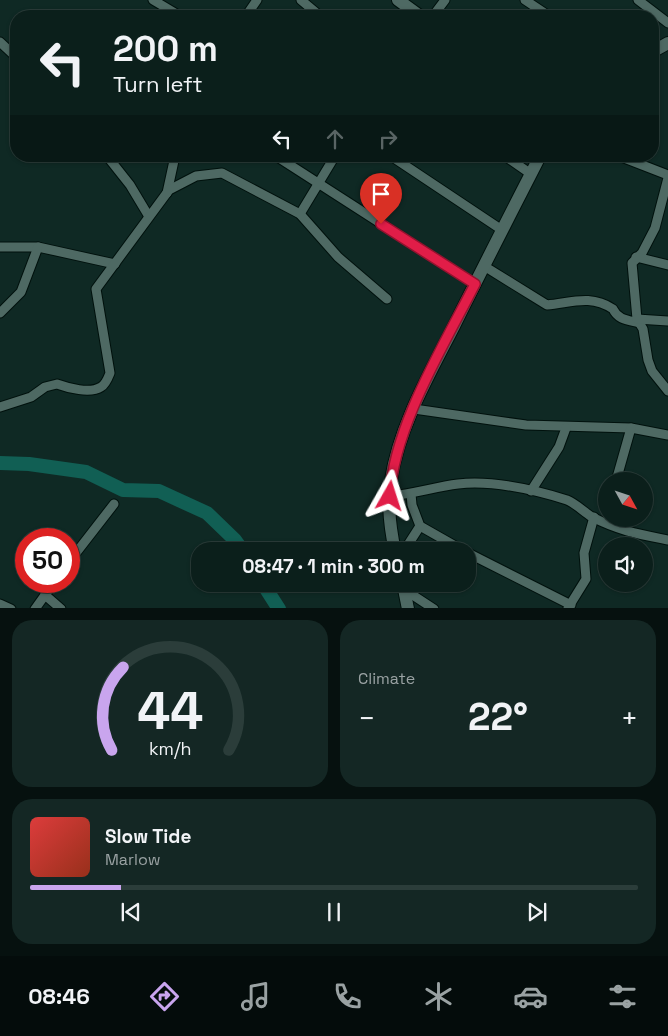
<!DOCTYPE html>
<meta charset="utf-8">
<style>
:root{--surface:#0b1f1b;--page:#142724;--text:#f1f3f6;--muted:#9aa2a3;--line:#2b3d3a;--accent:#c9a5ee}
body{margin:0;font-family:"Space Grotesk",sans-serif;background:var(--page);color:var(--text);height:100vh;display:flex;flex-direction:column;font-size:19px;white-space:nowrap}
*{box-sizing:border-box;margin:0}
p{font-size:16px;color:var(--muted)}
.icon{flex:none;width:28px;height:28px;fill:none;stroke:currentColor;stroke-width:2;stroke-linecap:round;stroke-linejoin:round}
.map{position:relative;height:608px;overflow:hidden}
.details{display:flex;flex-direction:column;gap:12px;padding:12px;background:#06110f;flex:1}
.details>*{flex:none}
.top-card{position:absolute;left:10px;top:10px;width:649px;height:152px;border-radius:20px;box-shadow:0 1px 4px #0004,0 0 0 1px var(--line);background:#0b1f1b;color:var(--text);overflow:hidden}
.needle{width:32px;rotate:130deg}
.tools{position:absolute;left:598px;top:472px;display:grid;gap:10px}
.tools a{display:grid;place-items:center;width:55px;height:55px;border-radius:50%;background:var(--surface);box-shadow:0 1px 4px #0004,0 0 0 1px var(--line);font-size:25px}
.speed{position:absolute;left:15px;top:528px;display:flex;gap:10px;font-size:25px;font-weight:700;text-align:center}
.speed>*{display:grid;place-content:center;width:65px;height:65px;border-radius:50%;background:var(--surface);box-shadow:0 1px 4px #0004,0 0 0 1px var(--line);line-height:1}
.speed .limit{border:8px solid #d22;background:#fff;color:#111}
.pin{position:absolute;display:grid;place-items:center;width:42px;height:42px;color:#fff;margin:-51px -21px;border-radius:50% 50% 50% 0;rotate:-45deg;box-shadow:0 0 5px #0007}
.pin .icon{rotate:45deg}
.me{position:absolute;width:55px;margin:-28px;rotate:6deg;stroke-linejoin:round;filter:drop-shadow(0 0 4px #0008)}
.turn{display:flex;align-items:center;gap:18px;height:105px;padding:0 20px;font-size:22px}
.turn .icon{width:65px;height:65px;stroke-width:2.5}
.turn b{display:block;font-size:35px;line-height:42px}
.lanes{display:flex;align-items:center;height:48px;padding:0 20px;background:#0003;justify-content:center;gap:25px;direction:ltr}
.lanes .off{opacity:.35}
.big{font-size:38px;font-weight:600;line-height:1.1}
.details .card{flex:1;display:flex;flex-direction:column;justify-content:center;gap:8px;min-width:0;padding:0 18px;border-radius:20px;background:var(--page)}
.details .dial{align-items:center;gap:0}
.dial svg{height:130px;overflow:visible;fill:none;stroke:var(--line);stroke-width:7;stroke-linecap:round;text-anchor:middle}
.dial text{fill:var(--text);stroke:none}
.song{display:flex;align-items:center;gap:15px}
.cover{width:60px;height:60px;border-radius:8px;background:linear-gradient(135deg,hsl(0 70% 55%),hsl(10 70% 35%))}
.played{height:5px;border-radius:2px;background:linear-gradient(90deg,var(--accent) 15%,var(--line) 15%)}
.keys{display:flex;justify-content:space-around;direction:ltr}
.heat{display:flex;justify-content:space-between;align-items:center;font-size:28px;direction:ltr}
.details .tiles{flex:1;display:grid;gap:12px;grid-template-columns:1fr 1fr}
.card:last-child{grid-column:span 2}
.trip{position:absolute;left:191px;top:542px;width:285px;height:50px;border-radius:20px;background:var(--surface);box-shadow:0 1px 4px #0004,0 0 0 1px var(--line);font-weight:600;line-height:50px;text-align:center}
.tabs{display:flex;height:80px;justify-content:space-around;align-items:center;background:#040c0b;color:var(--muted)}
.tabs .icon{width:35px;height:35px}
.tabs .current{color:var(--accent)}
.tabs b{font-size:22px;color:var(--text)}
.map>svg:first-child{display:block}
.lines{fill:none;stroke-linecap:round;stroke-linejoin:round}
.river{stroke:#115f54;stroke-width:14}
.street-casing{stroke:#00110d;stroke-width:11}
.secondary-casing{stroke:#00110d;stroke-width:14}
.street{stroke:#4e6963;stroke-width:9}
.secondary{stroke:#4e6963;stroke-width:12}
.route-casing{stroke:#92132f;stroke-width:12}
.route{stroke:#e11d48;stroke-width:9}
</style>
<div class="map">
<svg width="668" height="609" viewBox="0 0 668 609">
<rect width="100%" height="100%" fill="#0f2924"/>
<g class="lines">
<g class="river">
<path d="M0 463 29 464 86 472 123 490 159 491 207 513 235 540 243 551"/>
<path d="M263 584 279 609"/>
</g>
<defs>
<g id="street">
<path d="M153 0 180 16"/>
<path d="M301 0 320 16"/>
<path d="M525 0 549 16"/>
<path d="M638 0 668 23"/>
<path d="M246 16 257 0"/>
<path d="M433 16 445 0"/>
<path d="M0 42 16 57"/>
<path d="M107 156 130 185 148 215"/>
<path d="M276 156 475 284"/>
<path d="M391 156 502 230"/>
<path d="M505 156 531 174"/>
<path d="M619 156 668 175"/>
<path d="M668 178 655 228 642 253 632 263 637 319 643 329 648 360 652 371 668 391"/>
<path d="M167 193 175 156"/>
<path d="M300 214 335 156"/>
<path d="M0 247H38L115 264"/>
<path d="M636 257 668 265"/>
<path d="M484 266 547 305C571 303 590 294 613 309 618 320 628 320 640 323"/>
<path d="M0 313 21 292 38 247"/>
<path d="M637 319 668 321"/>
<path d="M0 407 31 397 45 387 57 384C68 388 90 394 101 387 106 384 108 378 110 373L96 289 169 190 196 176 222 173 300 214 338 257 387 299"/>
<path d="M414 409 526 425 631 428 668 435"/>
<path d="M616 481 631 428"/>
<path d="M531 491 559 447 566 428"/>
<path d="M411 494 412 505 420 526 464 551"/>
<path d="M390 496C413 494 435 487 458 484 494 480 532 489 567 500 575 503 584 512 592 517 620 531 638 534 668 540"/>
<path d="M404 551 420 526"/>
<path d="M468 553 571 605"/>
<path d="M69 562 114 504"/>
<path d="M405 590 434 609"/>
<path d="M45 595 61 609"/>
<path d="M0 604 11 609"/>
<path d="M568 608 586 579 584 553 594 517"/>
<path d="M35 609 55 581"/>
</g>
<g id="secondary">
<path d="M398 0 420 16"/>
<path d="M652 52 668 43"/>
<path d="M395 551C390 528 387 503 391 480 399 426 430 373 454 326 482 269 511 213 540 156"/>
<path d="M403 584 408 609"/>
</g>
</defs>
<use href="#street" class="street-casing"/>
<use href="#secondary" class="secondary-casing"/>
<use href="#street" class="street"/>
<use href="#secondary" class="secondary"/>
</g>
<g class="lines">
<defs>
<path id="route" d="M381 224 475 284C444 345 393 428 390 496"/>
</defs>
<use href="#route" class="route-casing"/>
<use href="#route" class="route"/>
</g>
</svg>
<div class="tools">
<a><svg class="needle" viewBox="-14 -14 28 28"><path d="M0-13l5 13h-10z" fill="#e53935"/><path d="M0 13l5-13h-10z" fill="#9aa2a3"/></svg></a>
<a><svg class="icon" aria-label="sound" viewBox="0 0 24 24"><path d="M4 9h4l5-4v14l-5-4H4zM17 9q2 3 0 6"/></svg></a>
</div>
<div class="speed"><div class="limit">50</div></div>
<div class="pin" style="left:381px;top:224px;background:#d93025"><svg class="icon" aria-label="arrive" viewBox="0 0 24 24"><path d="M6 21V4h12l-3 4 3 4H6"/></svg></div>
<svg class="me" style="left:390px;top:496px" viewBox="-20 -20 40 40"><path d="M0-17L14 15 0 8-14 15z" fill="#e11d48" stroke="#fff" stroke-width="4"/></svg>
<div class="trip">08:47 · 1 min · 300 m</div>
<div class="top-card">
<div class="turn"><svg class="icon" aria-label="left" viewBox="0 0 24 24"><path d="M17 20v-9H6M10 6l-5 5 5 5"/></svg><div><b>200 m</b>Turn left</div></div>
<div class="lanes"><svg class="icon" aria-label="left" viewBox="0 0 24 24"><path d="M17 20v-9H6M10 6l-5 5 5 5"/></svg><svg class="icon off" aria-label="ahead" viewBox="0 0 24 24"><path d="M12 20V5M6 11l6-6 6 6"/></svg><svg class="icon off" aria-label="right" viewBox="0 0 24 24"><path d="M7 20v-9h11M14 6l5 5-5 5"/></svg></div>
</div>
</div>
<section class="details">
<div class="tiles">
<div class="card dial"><svg viewBox="0 0 100 80">
<path d="M14 69A42 42 0 1 1 86 69"/>
<path d="M14 69A42 42 0 0 1 21 18" stroke="#c9a5ee"/>
<text x="50" y="56" font-size="32" font-weight="700">44</text>
<text x="50" y="72" font-size="11">km/h</text>
</svg></div>
<div class="card"><p>Climate</p>
<div class="heat"><a>−</a><b class="big">22°</b><a>+</a></div>
</div>
<div class="card">
<div class="song"><i class="cover"></i><div><b>Slow Tide</b><p>Marlow</p></div></div>
<div class="played"></div>
<div class="keys"><svg class="icon" aria-label="previous" viewBox="0 0 24 24"><path d="M18 5L8 12l10 7zM5 5v14"/></svg><svg class="icon" aria-label="pause" viewBox="0 0 24 24"><path d="M8 5v14M16 5v14"/></svg><svg class="icon" aria-label="next" viewBox="0 0 24 24"><path d="M6 5l10 7-10 7zM19 5v14"/></svg></div>
</div>
</div>
</section>
<nav class="tabs">
<b>08:46</b>
<svg class="icon current" aria-label="directions" viewBox="0 0 24 24"><path d="M12 3l9 9-9 9-9-9zM9 14v-3h6M13 9l2 2-2 2"/></svg>
<svg class="icon" aria-label="music" viewBox="0 0 24 24"><path d="M9 18V5l10-2v13"/><circle cx="6" cy="18" r="3"/><circle cx="16" cy="16" r="3"/></svg>
<svg class="icon" aria-label="phone" viewBox="0 0 24 24"><path d="M5 4h4l2 5-3 2q2 4 5 5l2-3 5 2v4C11 20 4 13 5 4z"/></svg>
<svg class="icon" aria-label="climate" viewBox="0 0 24 24"><path d="M12 3v18M4 7l16 10M4 17L20 7"/></svg>
<svg class="icon" aria-label="car" viewBox="0 0 24 24"><path d="M5 17H2v-5l4-1 3-4h7l3 4 3 1v5h-3M9 17h6M6 11h13"/><circle cx="7" cy="17" r="2"/><circle cx="17" cy="17" r="2"/></svg>
<svg class="icon" aria-label="filters" viewBox="0 0 24 24"><path d="M4 7h16M4 17h16"/><circle cx="9" cy="7" r="2"/><circle cx="15" cy="17" r="2"/></svg>
</nav>
